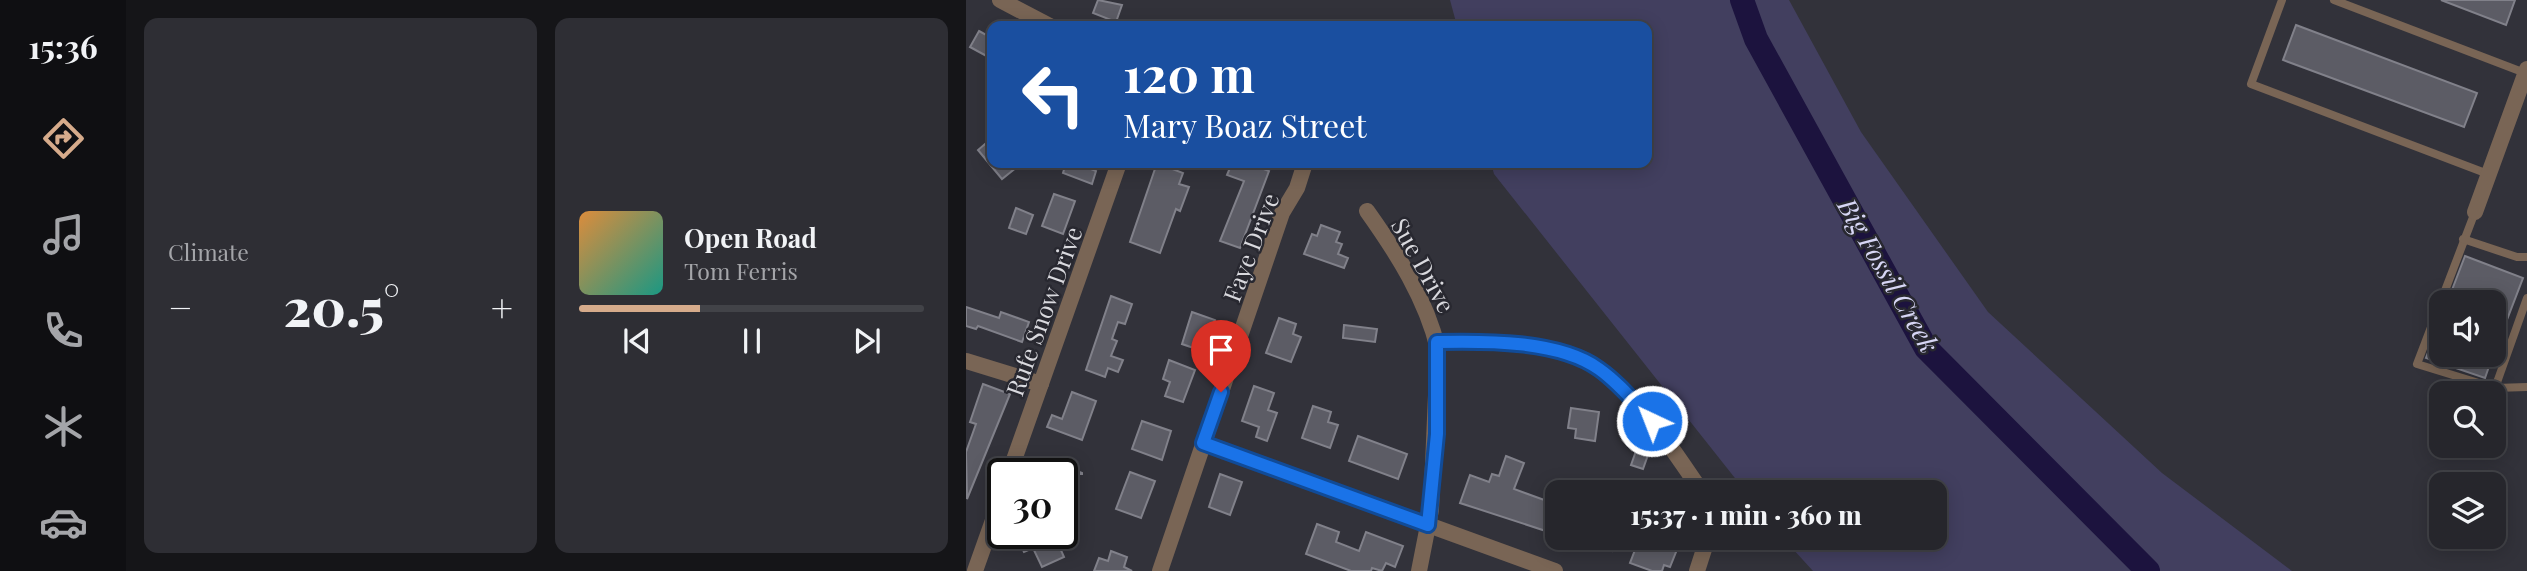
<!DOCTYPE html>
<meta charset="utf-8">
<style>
:root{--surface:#26262c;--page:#2e2e34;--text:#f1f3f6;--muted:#a4a5a9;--line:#424348;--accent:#d6ab8b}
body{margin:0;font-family:"Playfair Display",serif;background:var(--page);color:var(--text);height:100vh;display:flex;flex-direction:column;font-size:26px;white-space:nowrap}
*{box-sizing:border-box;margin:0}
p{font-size:23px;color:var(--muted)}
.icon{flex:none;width:38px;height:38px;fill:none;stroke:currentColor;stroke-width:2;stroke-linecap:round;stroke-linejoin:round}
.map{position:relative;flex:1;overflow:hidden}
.panel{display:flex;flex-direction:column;gap:18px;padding:18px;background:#151518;width:840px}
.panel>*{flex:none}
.top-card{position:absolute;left:21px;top:21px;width:665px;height:147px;border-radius:14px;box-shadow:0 4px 18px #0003,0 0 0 2px var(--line);background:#1a4fa0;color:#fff;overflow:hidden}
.buttons{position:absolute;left:1463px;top:290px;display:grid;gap:14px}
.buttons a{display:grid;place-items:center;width:77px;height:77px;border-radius:14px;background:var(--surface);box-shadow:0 4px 18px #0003,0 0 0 2px var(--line);font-size:35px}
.speed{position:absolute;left:21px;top:458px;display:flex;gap:14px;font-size:35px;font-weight:700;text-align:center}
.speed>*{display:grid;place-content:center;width:91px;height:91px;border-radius:50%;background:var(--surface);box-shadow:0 4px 18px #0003,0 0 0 2px var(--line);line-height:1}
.speed .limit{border:4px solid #111;border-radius:10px;background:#fff;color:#111}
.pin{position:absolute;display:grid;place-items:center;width:60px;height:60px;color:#fff;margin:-72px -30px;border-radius:50% 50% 50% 0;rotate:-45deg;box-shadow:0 0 7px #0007}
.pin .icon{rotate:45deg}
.me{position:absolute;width:77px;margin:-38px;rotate:317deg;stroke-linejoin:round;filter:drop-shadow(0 0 5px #0008)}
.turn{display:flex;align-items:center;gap:24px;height:147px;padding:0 21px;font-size:32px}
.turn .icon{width:91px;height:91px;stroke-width:2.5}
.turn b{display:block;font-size:49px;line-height:60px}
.big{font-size:52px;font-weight:800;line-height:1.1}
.panel .card{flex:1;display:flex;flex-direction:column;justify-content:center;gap:10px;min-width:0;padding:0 24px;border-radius:14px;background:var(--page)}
.song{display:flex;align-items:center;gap:21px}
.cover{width:84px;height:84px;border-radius:10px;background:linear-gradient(135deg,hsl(30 70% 55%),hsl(170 70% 35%))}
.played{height:7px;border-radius:4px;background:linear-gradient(90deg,var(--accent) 35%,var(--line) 35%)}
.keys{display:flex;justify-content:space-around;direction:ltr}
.heat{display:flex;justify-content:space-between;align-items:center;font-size:38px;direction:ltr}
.panel .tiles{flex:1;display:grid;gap:18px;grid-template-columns:repeat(2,1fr)}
.trip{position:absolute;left:579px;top:480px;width:402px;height:70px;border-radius:14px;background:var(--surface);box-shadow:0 4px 18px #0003,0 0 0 2px var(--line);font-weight:800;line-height:70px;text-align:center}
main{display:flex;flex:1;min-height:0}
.menu{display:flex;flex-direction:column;width:126px;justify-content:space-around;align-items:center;background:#0f0f12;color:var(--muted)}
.menu .icon{width:49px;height:49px}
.menu .selected{color:var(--accent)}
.menu b{font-size:32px;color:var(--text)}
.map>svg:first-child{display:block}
.green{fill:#423f5f}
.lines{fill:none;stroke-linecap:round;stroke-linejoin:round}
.river{stroke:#1c133e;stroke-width:24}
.building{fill:#5c5c65;stroke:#81818a;stroke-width:2}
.lane{stroke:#796555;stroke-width:8}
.street{stroke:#796555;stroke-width:16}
.route-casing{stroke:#114b97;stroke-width:18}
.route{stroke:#1a73e8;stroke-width:12}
.labels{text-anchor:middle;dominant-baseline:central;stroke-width:5;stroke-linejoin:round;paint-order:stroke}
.street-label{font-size:24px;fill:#d9d9de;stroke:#282830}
.water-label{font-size:26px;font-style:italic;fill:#d7d6f5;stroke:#282830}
</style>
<main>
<nav class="menu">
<b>15:36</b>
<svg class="icon selected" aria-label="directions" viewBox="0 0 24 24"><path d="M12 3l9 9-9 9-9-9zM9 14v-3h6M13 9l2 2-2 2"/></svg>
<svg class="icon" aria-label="music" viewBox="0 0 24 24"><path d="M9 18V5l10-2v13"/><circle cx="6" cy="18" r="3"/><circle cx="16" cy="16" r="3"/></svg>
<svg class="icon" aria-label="phone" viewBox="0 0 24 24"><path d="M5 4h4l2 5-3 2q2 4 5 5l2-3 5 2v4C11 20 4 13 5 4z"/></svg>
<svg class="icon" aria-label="climate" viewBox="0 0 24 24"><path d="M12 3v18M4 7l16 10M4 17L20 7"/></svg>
<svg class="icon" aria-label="car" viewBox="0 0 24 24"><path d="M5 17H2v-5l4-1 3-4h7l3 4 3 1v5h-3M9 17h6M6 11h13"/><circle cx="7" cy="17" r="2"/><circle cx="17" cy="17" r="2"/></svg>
</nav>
<section class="panel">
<div class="tiles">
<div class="card"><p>Climate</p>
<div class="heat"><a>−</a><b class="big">20.5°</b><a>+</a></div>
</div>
<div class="card">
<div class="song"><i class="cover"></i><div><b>Open Road</b><p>Tom Ferris</p></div></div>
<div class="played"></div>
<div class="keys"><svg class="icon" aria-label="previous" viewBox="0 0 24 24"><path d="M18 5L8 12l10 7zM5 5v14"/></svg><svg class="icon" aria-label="pause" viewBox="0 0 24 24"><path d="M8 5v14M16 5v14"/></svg><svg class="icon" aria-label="next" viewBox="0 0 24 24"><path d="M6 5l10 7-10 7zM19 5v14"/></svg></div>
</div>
</div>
</section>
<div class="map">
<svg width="1561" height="571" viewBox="0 0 1561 571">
<rect width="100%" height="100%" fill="#32323a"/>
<path class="green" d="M484 0H823L895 132 1022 312 1196 473 1326 571H847L816 537H970V492H780L528 174 525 163H681V26H491Z"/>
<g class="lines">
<path class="river" d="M776 0 790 39 960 348 1182 571"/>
</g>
<g class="building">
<path d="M132 0 156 5 150 22 127 13Z"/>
<path d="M1475 0H1549L1540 25Z"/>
<path d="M1330 25 1511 93 1498 127 1317 60Z"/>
<path d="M13 31 26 38V59L4 47Z"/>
<path d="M26 138V163H56L36 179 12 150Z"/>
<path d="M100 163H122L120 167 130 171 126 184 97 173Z"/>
<path d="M191 163 217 173 213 184 223 187 214 211 210 209 194 253 164 242Z"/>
<path d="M266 163H282L303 171 274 248 254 241 278 181 261 175Z"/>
<path d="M88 194 109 201 97 234 76 226Z"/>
<path d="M50 208 67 215 60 234 43 228Z"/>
<path d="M355 225 374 232 370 242 376 244 372 254 382 258 378 268 338 254 346 234 351 236Z"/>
<path d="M1499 256 1557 278 1529 351 1528 303H1481Z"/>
<path d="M145 296 166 304 159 324 152 322 146 339 151 341 145 356 157 360 152 372 142 368 139 377 120 370Z"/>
<path d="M0 307 33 318 35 312 63 322 56 342 12 326 10 329 0 326Z"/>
<path d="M226 312 249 320 242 341 252 344 248 355 216 344Z"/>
<path d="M313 318 330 324 327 334 335 337 325 362 300 353Z"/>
<path d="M1474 321 1475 355H1527L1519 378 1460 358Z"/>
<path d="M378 325 411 329 409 342 377 338Z"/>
<path d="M203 360 229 370 217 402 199 396 204 382 197 379Z"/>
<path d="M17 384 44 394 1 499 0 452 10 424 4 422Z"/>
<path d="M288 386 308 393 302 410 311 413 301 441 290 437 293 427 276 421Z"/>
<path d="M106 392 130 401 116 440 81 427 86 415 96 419Z"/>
<path d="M347 406 365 412 362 422 372 425 364 448 336 438Z"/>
<path d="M605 408 633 412 629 441 609 438 610 429 602 428Z"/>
<path d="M176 421 205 431 196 460 166 449Z"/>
<path d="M392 436 441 454 432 479 383 461Z"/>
<path d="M675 437 687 441 677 469 665 465Z"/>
<path d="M540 456 558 463 548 489 592 505V535L494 503 504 475 523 482 526 474 533 476Z"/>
<path d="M82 460 116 473V474H76Z"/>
<path d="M164 472 189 481 175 518 150 509Z"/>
<path d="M254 474 276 482 264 515 243 507Z"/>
<path d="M351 524 373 532 370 542 393 551 400 532 437 546 429 567 420 563 416 571 406 568 405 571H385L340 554Z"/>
<path d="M49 534H98L102 543 94 548 98 557 76 567 67 548 58 552Z"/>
<path d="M612 537H651L646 551Z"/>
<path d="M674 537H686L712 547 704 567 698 565 696 571H686L664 563Z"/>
<path d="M145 551 161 557 158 567 166 571H128L133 558 142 561Z"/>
</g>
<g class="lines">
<g class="lane">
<path d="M1316 0 1285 84 1522 174"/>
<path d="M1368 0 1559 73"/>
<path d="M1509 212 1451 364 1529 388 1561 298"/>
<path d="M1497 239 1551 257H1561"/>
<path d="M1529 388 1561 387"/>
</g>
<g class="street">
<path d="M34 0 84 26"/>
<path d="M401 211C431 253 460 299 472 349L465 510 453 571"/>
<path d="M1509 212 1561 69"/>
<path d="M471 342C518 341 593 340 633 369 676 400 706 449 736 492"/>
<path d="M0 361 75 384"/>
<path d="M237 443 589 571"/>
<path d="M43 474 153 163"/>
<path d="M9 571 37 492"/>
<path d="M194 571 316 213 331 188 339 163"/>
<path d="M731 571 742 537"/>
</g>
</g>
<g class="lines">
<defs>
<path id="route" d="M255 392 237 443 462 525 471 434V342C518 341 593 340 633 369 653 383 669 403 686 421"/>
</defs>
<use href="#route" class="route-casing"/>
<use href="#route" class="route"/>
</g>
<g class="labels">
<g class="street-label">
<text transform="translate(284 247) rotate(-69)">Faye Drive</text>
<text transform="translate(458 265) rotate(61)">Sue Drive</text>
<text transform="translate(77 311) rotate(-70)">Rufe Snow Drive</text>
</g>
<g class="water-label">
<text transform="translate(923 275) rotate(60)">Big Fossil Creek</text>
</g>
</g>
</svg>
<div class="buttons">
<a><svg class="icon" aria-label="sound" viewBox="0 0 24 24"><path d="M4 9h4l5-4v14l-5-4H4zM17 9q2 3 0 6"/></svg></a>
<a><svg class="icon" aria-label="search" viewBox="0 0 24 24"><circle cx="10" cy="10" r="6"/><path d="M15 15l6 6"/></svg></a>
<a><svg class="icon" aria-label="layers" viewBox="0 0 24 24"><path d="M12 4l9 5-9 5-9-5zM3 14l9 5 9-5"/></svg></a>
</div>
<div class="speed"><div class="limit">30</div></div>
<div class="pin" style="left:255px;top:392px;background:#d93025"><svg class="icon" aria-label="arrive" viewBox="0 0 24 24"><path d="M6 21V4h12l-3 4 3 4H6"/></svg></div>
<svg class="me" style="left:686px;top:421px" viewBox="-20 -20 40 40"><circle r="17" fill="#1a73e8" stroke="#fff" stroke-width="3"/><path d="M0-11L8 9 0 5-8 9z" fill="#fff"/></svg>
<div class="trip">15:37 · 1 min · 360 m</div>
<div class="top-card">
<div class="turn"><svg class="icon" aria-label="left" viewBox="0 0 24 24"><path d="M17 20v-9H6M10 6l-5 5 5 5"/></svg><div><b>120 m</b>Mary Boaz Street</div></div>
</div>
</div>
</main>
